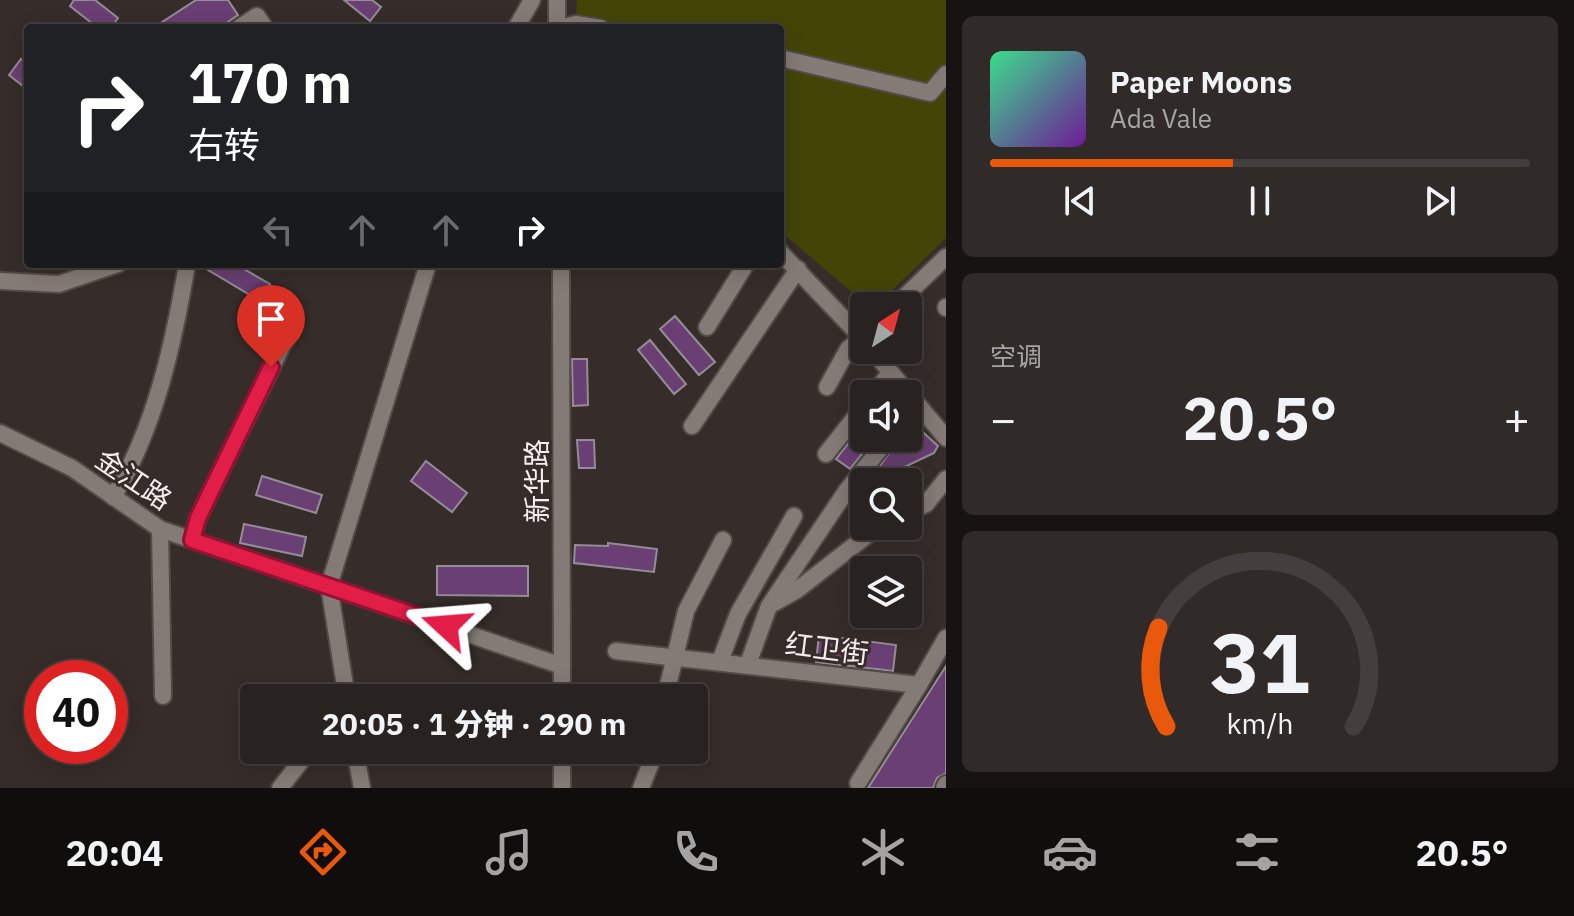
<!DOCTYPE html>
<html lang="zh">
<meta charset="utf-8">
<style>
:root{--surface:#282220;--page:#302a29;--text:#f1f3f6;--muted:#a5a4a5;--line:#443f3e;--accent:#ea580c}
body{margin:0;font-family:"IBM Plex Sans","Noto Sans SC",sans-serif;background:var(--page);color:var(--text);height:100vh;display:flex;flex-direction:column;font-size:30px;white-space:nowrap}
*{box-sizing:border-box;margin:0}
p{font-size:26px;color:var(--muted)}
.icon{flex:none;width:44px;height:44px;fill:none;stroke:currentColor;stroke-width:2;stroke-linecap:round;stroke-linejoin:round}
.map{position:relative;flex:1;overflow:hidden}
.details{display:flex;flex-direction:column;gap:16px;padding:16px;background:#161312;width:628px}
.details>*{flex:none}
.banner{position:absolute;left:24px;top:24px;width:760px;height:244px;border-radius:8px;box-shadow:0 4px 20px #0003,0 0 0 2px var(--line);background:#202124;color:#fff;overflow:hidden}
.needle{width:52px;rotate:36deg}
.tools{position:absolute;left:850px;top:292px;display:grid;gap:16px}
.tools a{display:grid;place-items:center;width:72px;height:72px;border-radius:8px;background:var(--surface);box-shadow:0 4px 20px #0003,0 0 0 2px var(--line);font-size:40px}
.speed{position:absolute;left:24px;top:660px;display:flex;gap:16px;font-size:40px;font-weight:700;text-align:center}
.speed>*{display:grid;place-content:center;width:104px;height:104px;border-radius:50%;background:var(--surface);box-shadow:0 4px 20px #0003,0 0 0 2px var(--line);line-height:1}
.speed .limit{border:12px solid #d22;background:#fff;color:#111}
.pin{position:absolute;display:grid;place-items:center;width:68px;height:68px;color:#fff;margin:-82px -34px;border-radius:50% 50% 50% 0;rotate:-45deg;box-shadow:0 0 8px #0007}
.pin .icon{rotate:45deg}
.me{position:absolute;width:88px;margin:-44px;rotate:289deg;stroke-linejoin:round;filter:drop-shadow(0 0 6px #0008)}
.turn{display:flex;align-items:center;gap:28px;height:168px;padding:0 32px;font-size:36px}
.turn .icon{width:104px;height:104px;stroke-width:2.5}
.turn b{display:block;font-size:56px;line-height:68px}
.lanes{display:flex;align-items:center;height:76px;padding:0 32px;background:#0003;justify-content:center;gap:40px;direction:ltr}
.lanes .off{opacity:.35}
.big{font-size:60px;font-weight:800;line-height:1.1}
.details .tile{flex:1;display:flex;flex-direction:column;justify-content:center;gap:12px;min-width:0;padding:0 28px;border-radius:12px;background:var(--page)}
.details .dial{align-items:center;gap:0}
.dial svg{height:208px;overflow:visible;fill:none;stroke:var(--line);stroke-width:7;stroke-linecap:round;text-anchor:middle}
.dial text{fill:var(--text);stroke:none}
.song{display:flex;align-items:center;gap:24px}
.cover{width:96px;height:96px;border-radius:12px;background:linear-gradient(135deg,hsl(150 70% 55%),hsl(280 70% 35%))}
.played{height:8px;border-radius:4px;background:linear-gradient(90deg,var(--accent) 45%,var(--line) 45%)}
.keys{display:flex;justify-content:space-around;direction:ltr}
.heat{display:flex;justify-content:space-between;align-items:center;font-size:44px;direction:ltr}
.trip{position:absolute;left:240px;top:684px;width:468px;height:80px;border-radius:8px;background:var(--surface);box-shadow:0 4px 20px #0003,0 0 0 2px var(--line);font-weight:800;line-height:80px;text-align:center}
.tab-bar{display:flex;height:128px;justify-content:space-around;align-items:center;background:#100e0d;color:var(--muted)}
.tab-bar .icon{width:56px;height:56px}
.tab-bar .current{color:var(--accent)}
.tab-bar b{font-size:36px;color:var(--text)}
main{display:flex;flex:1;min-height:0}
.map>svg:first-child{display:block}
.green{fill:#434507}
.building{fill:#6a3f73;stroke:#948d95;stroke-width:2}
.lines{fill:none;stroke-linecap:round;stroke-linejoin:round}
.minor-casing{stroke:#514a46;stroke-width:20}
.minor{stroke:#857b76;stroke-width:16}
.route-casing{stroke:#92132f;stroke-width:20}
.route{stroke:#e11d48;stroke-width:14}
.labels{text-anchor:middle;dominant-baseline:central;stroke-width:6;stroke-linejoin:round;paint-order:stroke}
.street-label{font-size:28px;fill:#f4efec;stroke:#362d2a}
</style>
<main>
<div class="map">
<svg width="946" height="788" viewBox="0 0 946 788">
<rect width="100%" height="100%" fill="#362d2a"/>
<path class="green" d="M577 0H946V238L876 306H868L780 231V28H576Z"/>
<g class="building">
<path d="M74 0H95L118 18 111 28H98L70 6Z"/>
<path d="M196 0H228L238 15 219 28H153Z"/>
<path d="M344 0H372L381 7 370 21Z"/>
<path d="M21 59 28 64V90L9 75Z"/>
<path d="M198 264H235L270 284 260 301Z"/>
<path d="M675 316 715 362 699 375 660 329Z"/>
<path d="M650 340 686 384 674 394 638 350Z"/>
<path d="M572 359H587L588 405 573 406Z"/>
<path d="M912 422 938 446 934 453 877 480 872 477 900 438H908Z"/>
<path d="M864 424V438H875L850 469 836 459Z"/>
<path d="M577 440H594L595 468H579Z"/>
<path d="M426 461 467 493 452 512 411 481Z"/>
<path d="M262 476 322 495 316 513 256 495Z"/>
<path d="M244 524 306 537 302 556 240 543Z"/>
<path d="M608 543 657 549 654 572 574 563 575 545 608 546Z"/>
<path d="M437 566H528V596L437 595Z"/>
<path d="M819 635 896 645 893 671 816 662Z"/>
<path d="M946 666V773L937 778 933 788H868Z"/>
</g>
<g class="lines">
<defs>
<g id="minor">
<path d="M557 0V28"/>
<path d="M239 28 257 16 265 28"/>
<path d="M516 28 532 0"/>
<path d="M558 28 576 24 601 28"/>
<path d="M780 58 930 93 946 74"/>
<path d="M780 252 864 340"/>
<path d="M561 264 562 698"/>
<path d="M0 281 59 284 118 264"/>
<path d="M895 306 946 257"/>
<path d="M946 307V308"/>
<path d="M707 327 746 264"/>
<path d="M872 350 946 438"/>
<path d="M827 387 848 349 864 336"/>
<path d="M873 394 890 373"/>
<path d="M692 426 798 269"/>
<path d="M0 433 72 468 160 529 562 666"/>
<path d="M826 454 864 406"/>
<path d="M113 497C155 429 174 342 187 264"/>
<path d="M908 512 926 504 946 479"/>
<path d="M160 529 163 696"/>
<path d="M192 540 198 518 284 342"/>
<path d="M774 603 797 590 879 526"/>
<path d="M616 651 919 685 946 638"/>
<path d="M720 661 738 614 794 516"/>
<path d="M748 664 769 606 847 490 889 438"/>
<path d="M347 698 329 586 428 264"/>
<path d="M665 698 686 611 723 540"/>
<path d="M355 750 362 788"/>
<path d="M858 783 919 685"/>
<path d="M280 788 310 750"/>
<path d="M562 788V750"/>
<path d="M641 788 656 750"/>
<path d="M944 788 946 784"/>
</g>
</defs>
<use href="#minor" class="minor-casing"/>
<use href="#minor" class="minor"/>
</g>
<g class="lines">
<defs>
<path id="route" d="M271 367 198 518 192 540 446 626"/>
</defs>
<use href="#route" class="route-casing"/>
<use href="#route" class="route"/>
</g>
<g class="labels">
<g class="street-label">
<text transform="translate(134 479) rotate(34)">金江路</text>
<text transform="translate(536 481) rotate(-90)">新华路</text>
<text transform="translate(827 648) rotate(7)">红卫街</text>
</g>
</g>
</svg>
<div class="tools">
<a><svg class="needle" viewBox="-14 -14 28 28"><path d="M0-13l5 13h-10z" fill="#e53935"/><path d="M0 13l5-13h-10z" fill="#a5a4a5"/></svg></a>
<a><svg class="icon" aria-label="sound" viewBox="0 0 24 24"><path d="M4 9h4l5-4v14l-5-4H4zM17 9q2 3 0 6"/></svg></a>
<a><svg class="icon" aria-label="search" viewBox="0 0 24 24"><circle cx="10" cy="10" r="6"/><path d="M15 15l6 6"/></svg></a>
<a><svg class="icon" aria-label="layers" viewBox="0 0 24 24"><path d="M12 4l9 5-9 5-9-5zM3 14l9 5 9-5"/></svg></a>
</div>
<div class="speed"><div class="limit">40</div></div>
<div class="pin" style="left:271px;top:367px;background:#d93025"><svg class="icon" aria-label="arrive" viewBox="0 0 24 24"><path d="M6 21V4h12l-3 4 3 4H6"/></svg></div>
<svg class="me" style="left:446px;top:626px" viewBox="-20 -20 40 40"><path d="M0-17L14 15 0 8-14 15z" fill="#e11d48" stroke="#fff" stroke-width="4"/></svg>
<div class="trip">20:05 · 1 分钟 · 290 m</div>
<div class="banner">
<div class="turn"><svg class="icon" aria-label="right" viewBox="0 0 24 24"><path d="M7 20v-9h11M14 6l5 5-5 5"/></svg><div><b>170 m</b>右转</div></div>
<div class="lanes"><svg class="icon off" aria-label="left" viewBox="0 0 24 24"><path d="M17 20v-9H6M10 6l-5 5 5 5"/></svg><svg class="icon off" aria-label="ahead" viewBox="0 0 24 24"><path d="M12 20V5M6 11l6-6 6 6"/></svg><svg class="icon off" aria-label="ahead" viewBox="0 0 24 24"><path d="M12 20V5M6 11l6-6 6 6"/></svg><svg class="icon" aria-label="right" viewBox="0 0 24 24"><path d="M7 20v-9h11M14 6l5 5-5 5"/></svg></div>
</div>
</div>
<section class="details">
<div class="tile">
<div class="song"><i class="cover"></i><div><b>Paper Moons</b><p>Ada Vale</p></div></div>
<div class="played"></div>
<div class="keys"><svg class="icon" aria-label="previous" viewBox="0 0 24 24"><path d="M18 5L8 12l10 7zM5 5v14"/></svg><svg class="icon" aria-label="pause" viewBox="0 0 24 24"><path d="M8 5v14M16 5v14"/></svg><svg class="icon" aria-label="next" viewBox="0 0 24 24"><path d="M6 5l10 7-10 7zM19 5v14"/></svg></div>
</div>
<div class="tile"><p>空调</p>
<div class="heat"><a>−</a><b class="big">20.5°</b><a>+</a></div>
</div>
<div class="tile dial"><svg viewBox="0 0 100 80">
<path d="M14 69A42 42 0 1 1 86 69"/>
<path d="M14 69A42 42 0 0 1 11 31" stroke="#ea580c"/>
<text x="50" y="56" font-size="32" font-weight="700">31</text>
<text x="50" y="72" font-size="11">km/h</text>
</svg></div>
</section>
</main>
<nav class="tab-bar">
<b>20:04</b>
<svg class="icon current" aria-label="directions" viewBox="0 0 24 24"><path d="M12 3l9 9-9 9-9-9zM9 14v-3h6M13 9l2 2-2 2"/></svg>
<svg class="icon" aria-label="music" viewBox="0 0 24 24"><path d="M9 18V5l10-2v13"/><circle cx="6" cy="18" r="3"/><circle cx="16" cy="16" r="3"/></svg>
<svg class="icon" aria-label="phone" viewBox="0 0 24 24"><path d="M5 4h4l2 5-3 2q2 4 5 5l2-3 5 2v4C11 20 4 13 5 4z"/></svg>
<svg class="icon" aria-label="climate" viewBox="0 0 24 24"><path d="M12 3v18M4 7l16 10M4 17L20 7"/></svg>
<svg class="icon" aria-label="car" viewBox="0 0 24 24"><path d="M5 17H2v-5l4-1 3-4h7l3 4 3 1v5h-3M9 17h6M6 11h13"/><circle cx="7" cy="17" r="2"/><circle cx="17" cy="17" r="2"/></svg>
<svg class="icon" aria-label="filters" viewBox="0 0 24 24"><path d="M4 7h16M4 17h16"/><circle cx="9" cy="7" r="2"/><circle cx="15" cy="17" r="2"/></svg>
<b>20.5°</b>
</nav>
